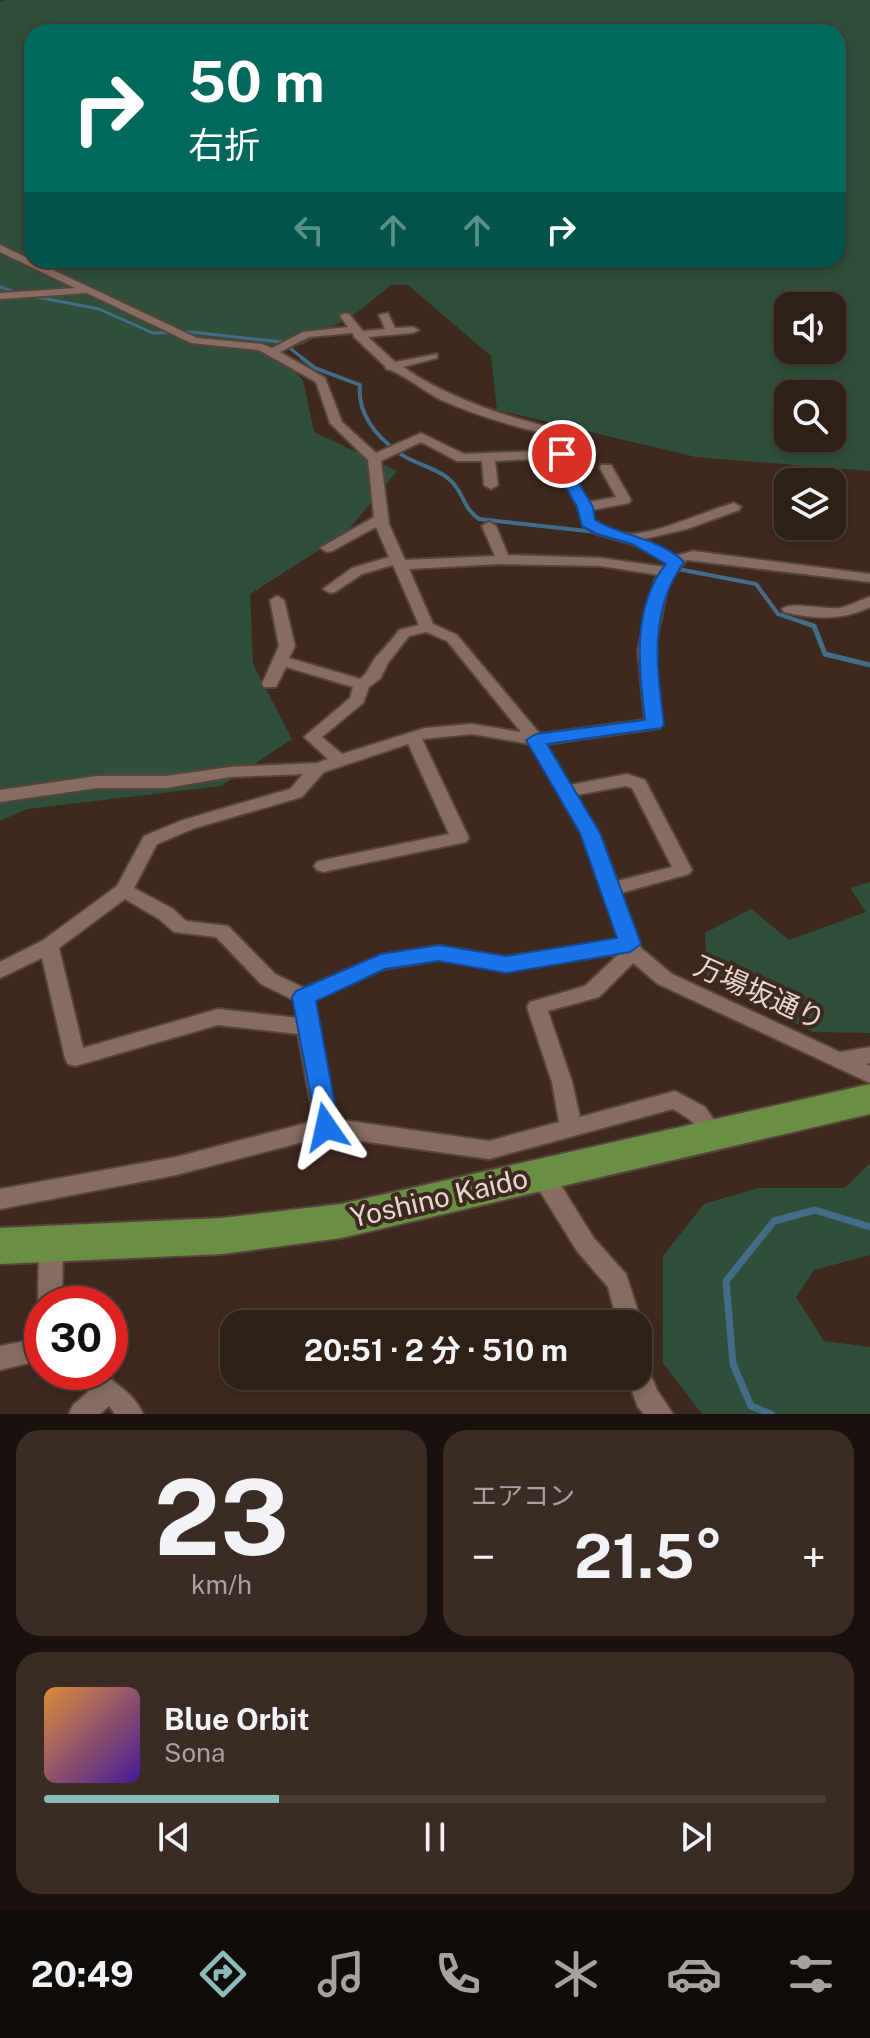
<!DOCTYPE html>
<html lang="ja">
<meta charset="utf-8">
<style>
:root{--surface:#2e1f17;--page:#3a2c24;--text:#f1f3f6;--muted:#a7a2a1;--line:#493d36;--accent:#8bbbb9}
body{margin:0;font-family:"Public Sans","Noto Sans JP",sans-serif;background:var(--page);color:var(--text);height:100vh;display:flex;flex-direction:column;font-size:30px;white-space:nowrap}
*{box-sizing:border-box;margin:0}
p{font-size:26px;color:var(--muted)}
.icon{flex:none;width:44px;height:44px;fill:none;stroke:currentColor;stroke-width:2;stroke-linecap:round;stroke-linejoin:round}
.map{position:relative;height:1414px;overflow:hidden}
.details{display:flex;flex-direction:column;gap:16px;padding:16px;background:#19110d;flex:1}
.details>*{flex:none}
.top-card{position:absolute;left:24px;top:24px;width:822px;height:244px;border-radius:24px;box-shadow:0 4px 12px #0003,0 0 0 2px var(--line);background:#00695c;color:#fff;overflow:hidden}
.buttons{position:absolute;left:774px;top:292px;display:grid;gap:16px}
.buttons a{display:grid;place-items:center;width:72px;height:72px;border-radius:16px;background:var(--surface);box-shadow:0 4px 12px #0003,0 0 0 2px var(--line);font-size:40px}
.speed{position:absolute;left:24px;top:1286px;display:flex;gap:16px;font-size:40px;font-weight:700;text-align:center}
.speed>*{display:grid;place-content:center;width:104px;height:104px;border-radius:50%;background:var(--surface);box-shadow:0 4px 12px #0003,0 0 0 2px var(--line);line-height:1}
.speed .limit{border:12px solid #d22;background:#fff;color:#111}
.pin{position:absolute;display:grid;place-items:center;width:68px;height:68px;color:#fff;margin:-34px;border:4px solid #fff;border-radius:50%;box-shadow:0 2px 8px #0007}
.me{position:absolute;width:88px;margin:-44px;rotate:349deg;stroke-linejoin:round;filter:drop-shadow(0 0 6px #0008)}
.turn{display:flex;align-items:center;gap:28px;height:168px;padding:0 32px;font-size:36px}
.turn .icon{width:104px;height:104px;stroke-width:2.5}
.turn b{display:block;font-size:56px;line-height:68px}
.lanes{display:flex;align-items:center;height:76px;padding:0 32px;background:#0003;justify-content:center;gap:40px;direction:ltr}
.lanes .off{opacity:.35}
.big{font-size:60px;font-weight:700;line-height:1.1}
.details .widget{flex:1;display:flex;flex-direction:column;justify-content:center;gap:12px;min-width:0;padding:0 28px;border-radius:24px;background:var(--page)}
.details .dial{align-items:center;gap:0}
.dial b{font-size:104px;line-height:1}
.song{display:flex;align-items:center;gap:24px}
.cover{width:96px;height:96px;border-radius:12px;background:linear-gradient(135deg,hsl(30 70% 55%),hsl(260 70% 35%))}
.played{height:8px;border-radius:4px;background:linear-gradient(90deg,var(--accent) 30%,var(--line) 30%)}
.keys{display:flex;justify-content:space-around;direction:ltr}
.heat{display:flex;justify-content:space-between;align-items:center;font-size:44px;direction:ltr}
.details .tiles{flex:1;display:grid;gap:16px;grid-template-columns:1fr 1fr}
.widget:last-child{grid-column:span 2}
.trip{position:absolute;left:220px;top:1310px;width:432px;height:80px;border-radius:24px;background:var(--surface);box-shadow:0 4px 12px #0003,0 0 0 2px var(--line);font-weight:700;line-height:80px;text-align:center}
.menu{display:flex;height:128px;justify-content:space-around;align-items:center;background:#120c09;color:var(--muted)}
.menu .icon{width:56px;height:56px}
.menu .active{color:var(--accent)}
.menu b{font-size:36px;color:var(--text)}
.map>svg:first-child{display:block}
.green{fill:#304f3b;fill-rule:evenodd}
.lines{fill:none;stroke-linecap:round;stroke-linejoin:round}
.stream-far3{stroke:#426c87;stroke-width:3}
.stream-far2{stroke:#426c87;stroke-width:4}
.stream-far1{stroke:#426c87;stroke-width:5}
.stream{stroke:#426c87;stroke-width:7}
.street-casing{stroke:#57443c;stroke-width:4}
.highway-casing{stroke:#57443c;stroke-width:4}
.street{fill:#876d61;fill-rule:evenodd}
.highway{fill:#6a8e44;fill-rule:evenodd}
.route{fill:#1a73e8;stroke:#114b97;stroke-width:2}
.labels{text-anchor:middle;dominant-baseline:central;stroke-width:8;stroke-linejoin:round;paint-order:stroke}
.near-street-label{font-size:28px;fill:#e5d6cf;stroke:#3e291f}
</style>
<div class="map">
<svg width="870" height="1414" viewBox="0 0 870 1414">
<rect width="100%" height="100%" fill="#3e291f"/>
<g class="green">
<path d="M5 0H870V471L696 457 497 410 491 356 408 285H391L359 311 304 344 275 351 303 380 314 432 397 471 346 533 250 594 253 664 292 739 221 786 27 809 0 821V2ZM32 32H838V260H32ZM788 306H832V350H788ZM788 394H832V438H788Z"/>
<path d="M870 882V1033L813 1032 707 978 705 933 751 909 789 940 866 912 850 888Z"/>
<path d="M870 1163V1255L814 1270 796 1297 824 1341 870 1347V1414H702L663 1363V1256L704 1204 758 1188H845Z"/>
</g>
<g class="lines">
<g class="stream-far3">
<path d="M0 287 18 293"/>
<path d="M32 296 99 309 153 333 191 332 282 342 305 360"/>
</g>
<g class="stream-far2">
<path d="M302 358 315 368 360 385C357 413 376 436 399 453 414 464 435 467 449 479 463 490 463 509 479 519L596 532"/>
<path d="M650 553 678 569 756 584 778 614 808 624"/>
</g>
<path class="stream-far1" d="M802 622 814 626 825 654 870 665"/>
<path class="stream" d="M771 1414 751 1406 733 1364 726 1281 774 1221 815 1210 870 1227"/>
<defs>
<g id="street">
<path d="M0 245 197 338 262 344 272 348 303 332 348 327 340 316 345 313 349 314 363 331 385 329 379 315 388 313 395 328 413 327 419 330 413 333 368 337 395 362 437 354V358L403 367C454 402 512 418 571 433L574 446 565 462 589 502 616 497 600 468 601 465H611L631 500 629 503 592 510 594 520C604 527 617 534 630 534 661 533 704 511 734 503L741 507 739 510 687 529 644 539 675 556 693 551 870 574V582L687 560 669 581 654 650 662 724 660 728 546 744 570 785 627 774 645 780 692 870 689 874 621 893 641 948 672 974 840 1052 870 1047V1063L866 1064 870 1066V1083L658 984 633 963 599 997 548 1011 572 1082 580 1117 675 1091 705 1107 723 1133 720 1139C702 1145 701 1130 690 1120 685 1116 678 1112 673 1109L489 1159 326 1136 176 1175 0 1209V1189L176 1157 314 1121 298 1034 218 1025 75 1066 68 1064 65 1058 42 958 0 978V962L42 941 117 886 144 836 183 820 290 789 303 774 230 777 166 788H97L0 802V790L97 776H166L230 767 317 763 328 759 304 737 350 698 353 687 286 667 276 687H264L262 684 279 646 270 600 277 596 284 600 295 646 289 658 360 679C368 673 370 665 376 657 384 648 392 640 399 630L419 625 393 565 362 574 335 592 330 593 323 589 352 568 389 557 376 527 332 551 327 552 320 548 374 517 368 460 330 423 316 382 259 350 191 343 87 293 0 299V293L75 288 0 252ZM353 333 354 337 385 366 386 369C401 372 425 392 441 400 479 417 520 428 561 438L559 450 464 454 421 433 376 453 342 422 325 378 280 352 309 337ZM421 442 457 461H482L484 485 491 489 498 485 495 461 555 458 553 462 578 507 583 525 597 534 633 544 669 564 665 567 601 558 508 555 496 526 489 522 482 526 495 556 405 560 389 524 381 461ZM501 564 601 566 659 575 655 580 638 650 645 720 540 734 457 635 433 624 409 569ZM426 632 447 641 521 732 472 724 425 728 342 754 322 737 363 703 369 687 380 679 388 663 409 636ZM472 734 530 744 581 833 619 939 506 957 439 946 381 955 304 988 275 974 228 926 186 921 173 909 134 888 157 844 195 828 302 797 324 772 408 744 449 834 323 860 317 862 314 866 317 870 323 872 466 842 469 838 422 739ZM626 786 632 788 672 867 617 881 599 833 576 795ZM125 899 159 919 174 932 216 937 261 984 304 1005 384 969 439 960 506 971 620 953 585 986 530 1002 527 1007 552 1082 559 1122 489 1141 335 1119 317 1027 314 1021 307 1019 218 1009 83 1048 59 948Z"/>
<path d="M870 597V607C843 621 813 619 784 612L782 609C791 601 823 610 839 608 851 606 859 600 870 597Z"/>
<path d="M541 1164 549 1166 593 1237 626 1274 642 1324 639 1332 638 1324H618L608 1287 577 1251 533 1180 530 1173 533 1166Z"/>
<path d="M51 1234 59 1237 63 1244 62 1304H42V1312L38 1304 39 1244 43 1237Z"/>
<path d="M42 1338V1360L0 1370V1346Z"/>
<path d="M638 1362 647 1366 657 1390 673 1414H644L638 1407 626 1376H638Z"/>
<path d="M74 1372H103C119 1388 133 1392 143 1414H115L109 1406 100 1414H69L73 1405 88 1392 77 1380Z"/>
</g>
<path id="highway" d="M870 1084V1114L341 1238 222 1254 0 1264V1228L222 1218 341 1204Z"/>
</defs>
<use href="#street" class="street-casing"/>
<use href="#highway" class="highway-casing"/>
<use href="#street" class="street"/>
<use href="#highway" class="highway"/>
</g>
<path class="route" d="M557 451 569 454 566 462 593 507 595 520C623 537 660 538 684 562 648 612 657 667 664 724L661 728 547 744 600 833 641 944 630 952 506 973 439 961 385 969 316 1001 339 1127 335 1134 326 1137 318 1134 292 997 296 991 381 954 439 945 506 956 617 938 580 833 526 740 536 734 645 720C639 668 631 607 666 564L632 544 597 534 582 526 577 507 552 462Z"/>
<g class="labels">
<g class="near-street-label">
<text transform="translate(760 992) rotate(24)">万場坂通り</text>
<text transform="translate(439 1197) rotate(-13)">Yoshino Kaido</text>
</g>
</g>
</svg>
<div class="buttons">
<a><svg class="icon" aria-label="sound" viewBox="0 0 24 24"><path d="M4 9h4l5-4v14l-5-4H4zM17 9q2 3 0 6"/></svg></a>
<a><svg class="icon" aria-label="search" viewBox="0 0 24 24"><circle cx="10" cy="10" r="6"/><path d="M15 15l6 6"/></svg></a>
<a><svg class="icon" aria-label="layers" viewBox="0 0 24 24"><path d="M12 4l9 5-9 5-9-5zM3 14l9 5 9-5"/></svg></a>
</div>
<div class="speed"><div class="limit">30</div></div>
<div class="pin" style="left:562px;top:454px;background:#d93025"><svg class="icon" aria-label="arrive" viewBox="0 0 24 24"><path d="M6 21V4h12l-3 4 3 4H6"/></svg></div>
<svg class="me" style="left:326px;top:1127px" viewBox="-20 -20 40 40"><path d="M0-17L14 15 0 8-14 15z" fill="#1a73e8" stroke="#fff" stroke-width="4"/></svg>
<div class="trip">20:51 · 2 分 · 510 m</div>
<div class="top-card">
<div class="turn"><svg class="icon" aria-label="right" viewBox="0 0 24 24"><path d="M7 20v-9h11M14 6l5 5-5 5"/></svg><div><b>50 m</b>右折</div></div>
<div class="lanes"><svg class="icon off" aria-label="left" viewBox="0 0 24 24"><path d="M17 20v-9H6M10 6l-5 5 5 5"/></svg><svg class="icon off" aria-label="ahead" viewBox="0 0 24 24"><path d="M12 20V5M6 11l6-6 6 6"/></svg><svg class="icon off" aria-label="ahead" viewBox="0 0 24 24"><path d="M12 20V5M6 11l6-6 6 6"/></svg><svg class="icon" aria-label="right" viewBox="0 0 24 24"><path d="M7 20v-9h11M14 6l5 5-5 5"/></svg></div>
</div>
</div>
<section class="details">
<div class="tiles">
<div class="widget dial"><b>23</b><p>km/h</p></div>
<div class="widget"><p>エアコン</p>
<div class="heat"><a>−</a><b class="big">21.5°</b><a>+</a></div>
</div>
<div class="widget">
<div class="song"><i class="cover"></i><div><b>Blue Orbit</b><p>Sona</p></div></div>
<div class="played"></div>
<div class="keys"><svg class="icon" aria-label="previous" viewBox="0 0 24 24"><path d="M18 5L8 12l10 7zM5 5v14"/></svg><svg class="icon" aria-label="pause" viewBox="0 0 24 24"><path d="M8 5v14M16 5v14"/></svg><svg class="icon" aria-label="next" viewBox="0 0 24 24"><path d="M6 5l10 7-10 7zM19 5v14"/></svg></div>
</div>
</div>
</section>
<nav class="menu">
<b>20:49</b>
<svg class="icon active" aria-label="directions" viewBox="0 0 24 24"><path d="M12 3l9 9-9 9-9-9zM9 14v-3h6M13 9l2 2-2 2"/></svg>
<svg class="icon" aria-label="music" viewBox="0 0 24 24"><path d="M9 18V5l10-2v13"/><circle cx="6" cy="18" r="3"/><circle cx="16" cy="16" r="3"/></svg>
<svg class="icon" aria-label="phone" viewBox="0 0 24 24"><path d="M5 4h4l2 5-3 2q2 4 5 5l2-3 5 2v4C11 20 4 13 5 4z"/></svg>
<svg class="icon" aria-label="climate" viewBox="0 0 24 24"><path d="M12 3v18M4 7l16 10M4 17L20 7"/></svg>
<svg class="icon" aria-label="car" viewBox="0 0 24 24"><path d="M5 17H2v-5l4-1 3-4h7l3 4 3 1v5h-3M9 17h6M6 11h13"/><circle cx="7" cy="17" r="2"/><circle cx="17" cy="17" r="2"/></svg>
<svg class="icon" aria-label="filters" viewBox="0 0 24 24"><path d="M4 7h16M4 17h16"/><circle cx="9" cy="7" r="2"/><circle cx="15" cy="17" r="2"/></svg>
</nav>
